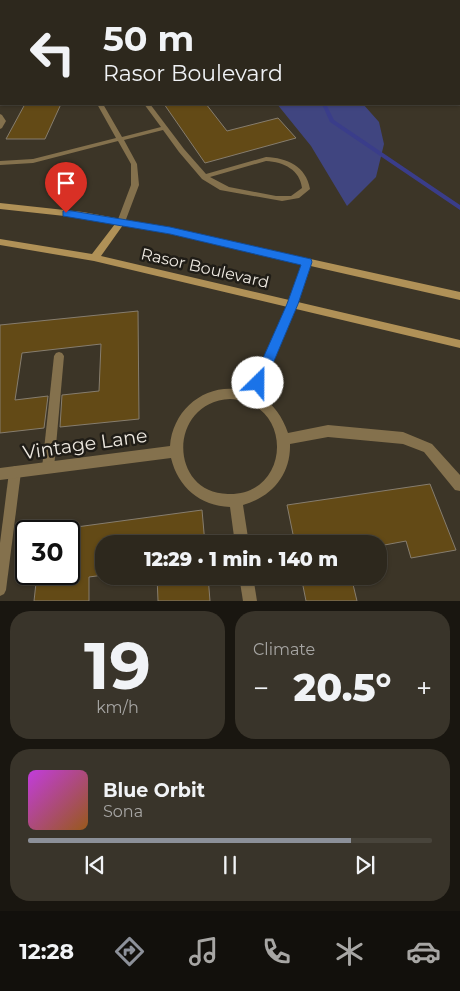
<!DOCTYPE html>
<meta charset="utf-8">
<style>
:root{--surface:#2d281d;--page:#39342a;--text:#f1f3f6;--muted:#a7a6a4;--line:#48443b;--accent:#8c9099}
body{margin:0;font-family:Montserrat,sans-serif;background:var(--page);color:var(--text);height:100vh;display:flex;flex-direction:column;font-size:19px;white-space:nowrap}
*{box-sizing:border-box;margin:0}
p{font-size:16px;color:var(--muted)}
.icon{flex:none;width:28px;height:28px;fill:none;stroke:currentColor;stroke-width:2;stroke-linecap:round;stroke-linejoin:round}
.map{position:relative;height:601px;overflow:hidden}
.side{display:flex;flex-direction:column;gap:10px;padding:10px;background:#191610;flex:1}
.side>*{flex:none}
.top-card{position:absolute;left:0px;top:0px;width:460px;height:105px;box-shadow:0 1px 4px #0004,0 0 0 1px var(--line);background:#2d281d;color:var(--text);overflow:hidden}
.speed{position:absolute;left:15px;top:520px;display:flex;gap:10px;font-size:25px;font-weight:700;text-align:center}
.speed>*{display:grid;place-content:center;width:65px;height:65px;border-radius:50%;background:var(--surface);box-shadow:0 1px 4px #0004,0 0 0 1px var(--line);line-height:1}
.speed .limit{border:2px solid #111;border-radius:8px;background:#fff;color:#111}
.pin{position:absolute;display:grid;place-items:center;width:42px;height:42px;color:#fff;margin:-51px -21px;border-radius:50% 50% 50% 0;rotate:-45deg;box-shadow:0 0 5px #0007}
.pin .icon{rotate:45deg}
.me{position:absolute;width:55px;margin:-28px;rotate:23deg;stroke-linejoin:round;filter:drop-shadow(0 0 4px #0008)}
.turn{display:flex;align-items:center;gap:18px;height:105px;padding:0 20px;font-size:22px}
.turn .icon{width:65px;height:65px;stroke-width:2.5}
.turn b{display:block;font-size:35px;line-height:42px}
.big{font-size:38px;font-weight:800;line-height:1.1}
.side .card{flex:1;display:flex;flex-direction:column;justify-content:center;gap:8px;min-width:0;padding:0 18px;border-radius:20px;background:var(--page)}
.side .dial{align-items:center;gap:0}
.dial b{font-size:65px;line-height:1}
.song{display:flex;align-items:center;gap:15px}
.cover{width:60px;height:60px;border-radius:8px;background:linear-gradient(135deg,hsl(290 70% 55%),hsl(30 70% 35%))}
.played{height:5px;border-radius:2px;background:linear-gradient(90deg,var(--accent) 80%,var(--line) 80%)}
.keys{display:flex;justify-content:space-around;direction:ltr}
.heat{display:flex;justify-content:space-between;align-items:center;font-size:28px;direction:ltr}
.side .tiles{flex:1;display:grid;gap:10px;grid-template-columns:1fr 1fr}
.card:last-child{grid-column:span 2}
.trip{position:absolute;left:95px;top:535px;width:292px;height:50px;border-radius:20px;background:var(--surface);box-shadow:0 1px 4px #0004,0 0 0 1px var(--line);font-weight:800;line-height:50px;text-align:center}
.tabs{display:flex;height:80px;justify-content:space-around;align-items:center;background:#12100c;color:var(--muted)}
.tabs .icon{width:35px;height:35px}
.tabs .selected{color:var(--accent)}
.tabs b{font-size:22px;color:var(--text)}
.map>svg:first-child{display:block}
.green{fill:#404580}
.lines{fill:none;stroke-linecap:round;stroke-linejoin:round}
.stream{fill:#3a3d8a;fill-rule:evenodd}
.building{fill:#634a16;stroke:#867d6e}
.lane{fill:#84714d;fill-rule:evenodd}
.street{fill:#84714d;fill-rule:evenodd}
.secondary{fill:#b09157;fill-rule:evenodd}
.route{fill:#1a73e8;stroke:#114b97}
.labels{text-anchor:middle;dominant-baseline:central;stroke-width:5;stroke-linejoin:round;paint-order:stroke}
.street-label{font-size:16px;fill:#eee9e1;stroke:#201d17}
.near-street-label{font-size:19px;fill:#eee9e1;stroke:#201d17}
</style>
<div class="map">
<svg width="460" height="601" viewBox="0 0 460 601">
<rect width="100%" height="100%" fill="#3c3527"/>
<path class="green" d="M277 104H363L379 122 384 144 376 177 347 206 311 146Z"/>
<g class="lines">
<g class="stream">
<path d="M232 0H236V1H233Z"/>
<path d="M322 104H326L334 120 460 205V210L330 122Z"/>
</g>
</g>
<g class="building">
<path d="M25 104H61L45 139H6Z"/>
<path d="M164 104H206L227 131 278 118 296 138 205 163Z"/>
<path d="M138 311 139 419 60 427 62 395 99 391 101 344 22 353 15 400 48 396 44 428 0 433V325Z"/>
<path d="M430 484 456 550 411 558 406 541 379 546V544H295L287 505Z"/>
<path d="M202 510 205 544H104V575L89 577V601H34L37 574H69V528Z"/>
<path d="M157 576H208L210 601H158Z"/>
<path d="M301 576H351L357 601H306Z"/>
</g>
<g class="lines">
<g class="lane">
<path d="M8 0H15V1H9Z"/>
<rect x="0" y="15" width="1" height="2"/>
<path d="M97 104H103L122 137 161 127 144 104H150L184 149 206 174 266 157C287 158 306 166 310 189L299 198 282 201 220 190 202 179 179 152 163 130 124 140 137 164 139 185 125 222 121 225 117 222 131 185V164L118 141 33 163 0 165V161L33 159 116 138ZM266 161C284 162 300 170 302 188L291 196H276L229 187 210 177Z"/>
<path d="M0 114 2 115 6 121 2 128 0 129Z"/>
<path d="M59 352 62 353 64 356 54 468 52 472 48 473 44 472 42 468 54 356 56 353Z"/>
<path d="M15 466 19 468 21 472 6 590 4 594 0 596V543L9 472 11 468Z"/>
</g>
<g class="street">
<rect x="459" y="67" width="1" height="5"/>
<path d="M307 259 312 262 298 304 259 396C274 404 282 416 288 433L328 425 403 432 432 444 460 475V491L455 490 424 452 403 444 328 437 290 444C291 474 272 497 243 505L249 544H235L230 507C200 506 178 487 171 458L0 480V468L170 446C173 406 211 379 249 392L288 304 302 262ZM230 399C295 402 291 496 228 494 168 493 168 402 230 399Z"/>
<path d="M239 576H253L257 601H243Z"/>
</g>
<path class="secondary" d="M0 203 83 212 170 228 460 292V300L170 234 123 225 101 256 460 340V348L94 261 0 245V239L92 254 115 224 83 218 0 209Z"/>
</g>
<path class="route" d="M66 210 170 227 311 259 312 262 298 304 263 387 258 389 254 387 252 383 287 304 301 265 170 234 63 216V211Z"/>
<g class="labels">
<g class="street-label">
<text transform="translate(205 268) rotate(13)">Rasor Boulevard</text>
</g>
<g class="near-street-label">
<text transform="translate(85 444) rotate(-8)">Vintage Lane</text>
</g>
</g>
</svg>
<div class="speed"><div class="limit">30</div></div>
<div class="pin" style="left:66px;top:213px;background:#d93025"><svg class="icon" aria-label="arrive" viewBox="0 0 24 24"><path d="M6 21V4h12l-3 4 3 4H6"/></svg></div>
<svg class="me" style="left:258px;top:383px" viewBox="-20 -20 40 40"><circle r="19" fill="#fff"/><path d="M0-13L10 11 0 6-10 11z" fill="#1a73e8"/></svg>
<div class="trip">12:29 · 1 min · 140 m</div>
<div class="top-card">
<div class="turn"><svg class="icon" aria-label="left" viewBox="0 0 24 24"><path d="M17 20v-9H6M10 6l-5 5 5 5"/></svg><div><b>50 m</b>Rasor Boulevard</div></div>
</div>
</div>
<section class="side">
<div class="tiles">
<div class="card dial"><b>19</b><p>km/h</p></div>
<div class="card"><p>Climate</p>
<div class="heat"><a>−</a><b class="big">20.5°</b><a>+</a></div>
</div>
<div class="card">
<div class="song"><i class="cover"></i><div><b>Blue Orbit</b><p>Sona</p></div></div>
<div class="played"></div>
<div class="keys"><svg class="icon" aria-label="previous" viewBox="0 0 24 24"><path d="M18 5L8 12l10 7zM5 5v14"/></svg><svg class="icon" aria-label="pause" viewBox="0 0 24 24"><path d="M8 5v14M16 5v14"/></svg><svg class="icon" aria-label="next" viewBox="0 0 24 24"><path d="M6 5l10 7-10 7zM19 5v14"/></svg></div>
</div>
</div>
</section>
<nav class="tabs">
<b>12:28</b>
<svg class="icon selected" aria-label="directions" viewBox="0 0 24 24"><path d="M12 3l9 9-9 9-9-9zM9 14v-3h6M13 9l2 2-2 2"/></svg>
<svg class="icon" aria-label="music" viewBox="0 0 24 24"><path d="M9 18V5l10-2v13"/><circle cx="6" cy="18" r="3"/><circle cx="16" cy="16" r="3"/></svg>
<svg class="icon" aria-label="phone" viewBox="0 0 24 24"><path d="M5 4h4l2 5-3 2q2 4 5 5l2-3 5 2v4C11 20 4 13 5 4z"/></svg>
<svg class="icon" aria-label="climate" viewBox="0 0 24 24"><path d="M12 3v18M4 7l16 10M4 17L20 7"/></svg>
<svg class="icon" aria-label="car" viewBox="0 0 24 24"><path d="M5 17H2v-5l4-1 3-4h7l3 4 3 1v5h-3M9 17h6M6 11h13"/><circle cx="7" cy="17" r="2"/><circle cx="17" cy="17" r="2"/></svg>
</nav>
